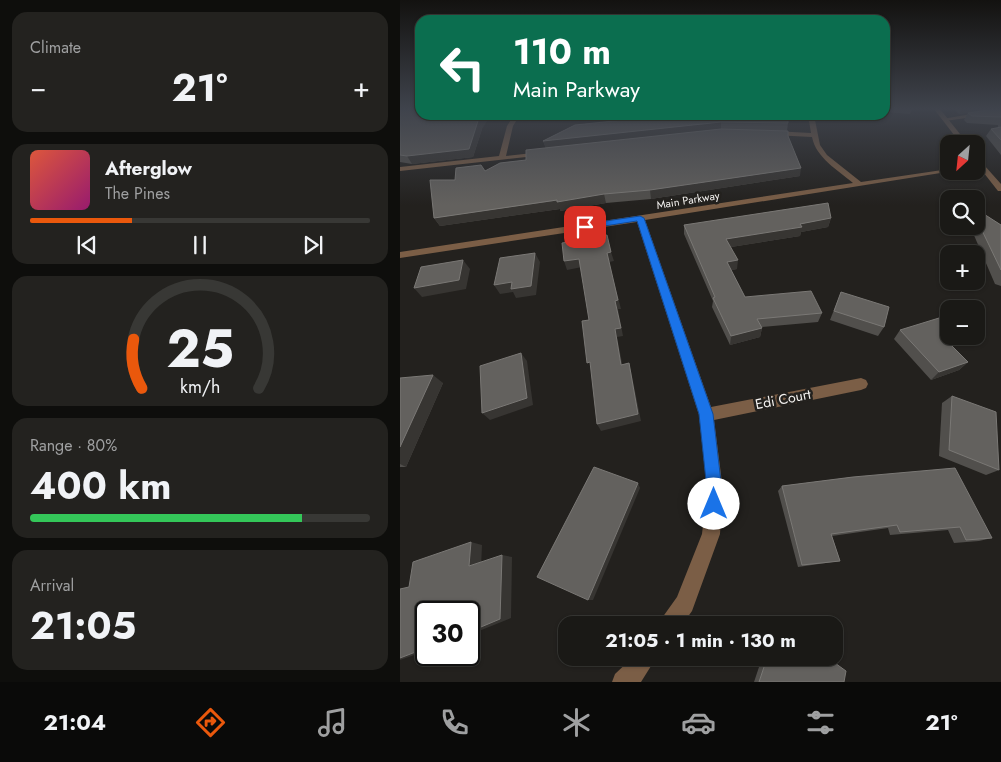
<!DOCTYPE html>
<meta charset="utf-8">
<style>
:root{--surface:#1a1916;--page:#23221f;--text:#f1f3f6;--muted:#9fa0a1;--line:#383835;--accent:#ea580c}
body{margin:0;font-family:Jost,sans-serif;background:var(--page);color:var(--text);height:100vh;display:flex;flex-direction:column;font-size:19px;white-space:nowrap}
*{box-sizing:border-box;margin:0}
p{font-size:16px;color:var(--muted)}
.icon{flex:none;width:28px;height:28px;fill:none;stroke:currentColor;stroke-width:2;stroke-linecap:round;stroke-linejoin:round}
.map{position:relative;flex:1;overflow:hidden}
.details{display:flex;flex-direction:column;gap:12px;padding:12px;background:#0e0e0c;width:400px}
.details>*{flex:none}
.top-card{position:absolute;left:15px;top:15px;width:475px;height:105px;border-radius:15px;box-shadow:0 1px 4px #0004,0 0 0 1px var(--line);background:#0b6e4f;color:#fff;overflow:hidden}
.needle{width:32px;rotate:207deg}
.tools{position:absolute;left:540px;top:135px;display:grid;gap:10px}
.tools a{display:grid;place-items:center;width:45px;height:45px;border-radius:10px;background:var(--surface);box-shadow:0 1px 4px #0004,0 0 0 1px var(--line);font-size:25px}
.speed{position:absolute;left:15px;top:601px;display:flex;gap:10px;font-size:25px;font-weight:700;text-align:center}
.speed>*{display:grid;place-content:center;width:65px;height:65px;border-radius:50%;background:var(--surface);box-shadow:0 1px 4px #0004,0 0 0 1px var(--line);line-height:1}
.speed .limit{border:2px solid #111;border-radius:8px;background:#fff;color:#111}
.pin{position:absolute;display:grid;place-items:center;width:42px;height:42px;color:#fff;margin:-21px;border-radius:10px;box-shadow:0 2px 8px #0006}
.me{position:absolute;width:55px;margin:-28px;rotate:0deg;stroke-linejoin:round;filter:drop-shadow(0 0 4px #0008)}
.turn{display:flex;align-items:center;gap:18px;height:105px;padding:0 15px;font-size:22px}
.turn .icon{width:65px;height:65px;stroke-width:2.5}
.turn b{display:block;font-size:35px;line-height:42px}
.big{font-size:38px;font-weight:700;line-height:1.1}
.details .tile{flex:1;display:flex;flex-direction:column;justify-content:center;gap:8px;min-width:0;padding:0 18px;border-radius:15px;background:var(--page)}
.details .dial{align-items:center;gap:0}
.dial svg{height:130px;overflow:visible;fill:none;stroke:var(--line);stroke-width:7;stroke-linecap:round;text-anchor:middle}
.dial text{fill:var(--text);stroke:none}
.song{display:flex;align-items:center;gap:15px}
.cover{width:60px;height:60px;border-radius:8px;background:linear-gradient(135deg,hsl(10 70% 55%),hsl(320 70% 35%))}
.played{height:5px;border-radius:2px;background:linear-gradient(90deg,var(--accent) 30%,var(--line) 30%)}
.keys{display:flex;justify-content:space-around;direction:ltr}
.heat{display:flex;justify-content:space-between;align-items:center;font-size:28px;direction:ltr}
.charge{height:8px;border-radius:4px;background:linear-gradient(90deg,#34c759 80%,var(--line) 0)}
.trip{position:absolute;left:158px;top:616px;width:285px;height:50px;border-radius:15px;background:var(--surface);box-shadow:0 1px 4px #0004,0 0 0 1px var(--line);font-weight:700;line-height:50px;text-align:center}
.menu{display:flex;height:80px;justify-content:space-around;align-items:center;background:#0a0a09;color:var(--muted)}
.menu .icon{width:35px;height:35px}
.menu .active{color:var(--accent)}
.menu b{font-size:22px;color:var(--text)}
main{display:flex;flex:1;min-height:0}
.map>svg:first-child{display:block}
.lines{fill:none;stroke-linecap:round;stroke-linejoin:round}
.minor{fill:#7b5e46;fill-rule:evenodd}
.tertiary{fill:#7b5e46;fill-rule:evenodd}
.wall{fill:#514f4c}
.shaded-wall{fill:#373532}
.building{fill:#63615e;stroke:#7a7875}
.route{fill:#1a73e8;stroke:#114b97}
.labels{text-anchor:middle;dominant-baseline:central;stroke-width:5;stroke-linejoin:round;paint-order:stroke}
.far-street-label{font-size:11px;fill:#f5f3f1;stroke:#23211e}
.street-label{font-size:14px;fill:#f5f3f1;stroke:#23211e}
</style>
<main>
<section class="details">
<div class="tile"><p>Climate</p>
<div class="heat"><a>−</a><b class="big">21°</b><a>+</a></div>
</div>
<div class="tile">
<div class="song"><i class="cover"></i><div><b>Afterglow</b><p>The Pines</p></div></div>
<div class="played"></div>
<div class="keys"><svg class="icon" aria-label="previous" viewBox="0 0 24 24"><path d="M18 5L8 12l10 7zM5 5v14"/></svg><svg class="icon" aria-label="pause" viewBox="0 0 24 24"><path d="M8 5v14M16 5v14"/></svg><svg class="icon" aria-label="next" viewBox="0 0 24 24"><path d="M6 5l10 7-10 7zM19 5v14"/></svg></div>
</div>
<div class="tile dial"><svg viewBox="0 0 100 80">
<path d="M14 69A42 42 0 1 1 86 69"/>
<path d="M14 69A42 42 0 0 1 9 39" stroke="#ea580c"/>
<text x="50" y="56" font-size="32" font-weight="700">25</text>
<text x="50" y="72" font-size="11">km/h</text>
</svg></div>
<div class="tile"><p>Range · 80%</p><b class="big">400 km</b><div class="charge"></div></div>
<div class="tile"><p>Arrival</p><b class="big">21:05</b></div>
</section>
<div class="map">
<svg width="601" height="682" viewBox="0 0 601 682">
<rect width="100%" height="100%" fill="#23211e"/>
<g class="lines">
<g class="minor">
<path d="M601 109V113L545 121 542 119Z"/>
<path d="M114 115H120L113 126 106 156 142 152 145 154 144 155 0 171V167L99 156 107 126Z"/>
<path d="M408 115H414L420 145 427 155 461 182 549 169V171H553L245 220 311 407 461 378 466 380 468 384 466 388 461 390 314 420 323 490 320 534 292 611 282 625H259L262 618 277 597 302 534 307 490 299 415 237 222 0 258V252L453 183C438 170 416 158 412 137L373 135 370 133 373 131 411 133Z"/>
<path d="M232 658H256L241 682H212L215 674Z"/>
</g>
<g class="tertiary">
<path d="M534 109H540L568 144H561Z"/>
<path d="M576 156 601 184V191H598L576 163Z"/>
</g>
</g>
<g class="wall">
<path d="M0 109 82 129 73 157 12 164 0 162Z"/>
<path d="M485 109H512L510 114 485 112Z"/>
<path d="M554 109H589L559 114Z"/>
<path d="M601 109V155L586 136 591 129 598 128V125L567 123 564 120 568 113Z"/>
<path d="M272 115 388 123 387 131 400 176 251 199 206 203 160 211V209L40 226 34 218 55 180 85 171 126 160 146 148 143 141Z"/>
<path d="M576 209 601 225V286L595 284 570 226H576Z"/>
<path d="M431 218 428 227 401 232 400 236 331 247 337 269 331 270 345 297 422 313 418 322 362 327V328L360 337 330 345 312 307 313 301 284 234V225Z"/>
<path d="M441 292 484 327 478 336 430 320Z"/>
<path d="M500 330 558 336 550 344 568 362 559 370 531 380 494 339Z"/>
<path d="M0 378 43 383 6 467H0Z"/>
<path d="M552 396 599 470 586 475 539 456 542 403Z"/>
<path d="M453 477 592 538 579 541 554 543 548 530 490 535 488 528 432 536 440 561 398 567 378 491 382 486Z"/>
<path d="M374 622 378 623 381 625H373Z"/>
<path d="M362 658H428L444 682H354Z"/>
</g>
<g class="shaded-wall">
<path d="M562 109H589L559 114Z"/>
<path d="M83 115H91L82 129 73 157 12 164 7 156Z"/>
<path d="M321 122V129L146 149 143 141Z"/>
<path d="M401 168 400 176 251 199 250 190Z"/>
<path d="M204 194 206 203 160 211V209L40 226 34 218Z"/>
<path d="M431 218 428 227 401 232 400 236 325 248 326 239Z"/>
<path d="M211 252 214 261 209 262 221 309H218L223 336 217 337 224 373 221 365 215 329V301L207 253Z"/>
<path d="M135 253 140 262 136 295 116 298 113 292 100 294 94 285Z"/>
<path d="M179 259 182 267 167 270 164 261Z"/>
<path d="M63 260 70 269 66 289 22 297 14 288Z"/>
<path d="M338 260 337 269 327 271V262Z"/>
<path d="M362 328 360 337 330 345 331 336Z"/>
<path d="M558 336 550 345 546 340Z"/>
<path d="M121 353 127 361 133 405 90 420 82 413Z"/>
<path d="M568 362 559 370 531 380 539 372Z"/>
<path d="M229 363 231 371 241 421 201 431 197 424Z"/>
<path d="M33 375 43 383 6 467 0 464V447Z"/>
<path d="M238 483 240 488 193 600H188Z"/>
<path d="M71 542 82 545 81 568 69 566Z"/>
<path d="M102 555 112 557 111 618 69 635V632Z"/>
<path d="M26 648V651L0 660V658Z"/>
</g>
<g class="building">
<path d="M3 109H20V115H83L78 121 69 149 7 156 0 155V111Z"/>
<path d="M595 109H601V117L572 116 568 113Z"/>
<path d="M272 115H388V123L321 122 143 141 175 125Z"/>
<path d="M601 127V140L591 129Z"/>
<path d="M321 129 388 131V136L401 168 250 190 204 194 157 202V200L34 218 30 180H55L56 168 81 165 85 171 100 163 126 160V150Z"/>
<path d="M428 203 431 218 400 224 402 227 326 239 338 260 327 262 345 297 411 291 422 313 357 319 362 328 331 336 313 298 315 297 284 225Z"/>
<path d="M576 209 601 225V270L576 218Z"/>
<path d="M207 235 211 252 207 253 218 300 215 301 221 328 215 329 221 365 229 363 238 414 197 424 190 362 187 363 182 321 189 320 179 259 164 261 162 243Z"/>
<path d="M135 253 131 286 111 289 112 282 94 285 100 258Z"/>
<path d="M63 260 59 280 14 288 21 267Z"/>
<path d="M441 292 489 307 484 327 434 311Z"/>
<path d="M539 318 549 327V336H558L546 340 568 362 539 372 500 330Z"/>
<path d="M121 353 127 398 82 413 80 366Z"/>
<path d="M33 375 0 447V378Z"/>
<path d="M552 396 596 412 599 470 549 450Z"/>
<path d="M194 467 238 483 188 600 137 577Z"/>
<path d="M555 468 592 538 566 540 560 527 500 532 497 525 431 534 440 561 402 565 382 486 453 477Z"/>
<path d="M71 542 69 566 102 555 100 619 69 632V612H26V648L0 658V589L9 587 13 562Z"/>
<path d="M367 658H428L446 671 444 682H359Z"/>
</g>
<linearGradient id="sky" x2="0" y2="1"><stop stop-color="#131210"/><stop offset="0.53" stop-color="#3f434c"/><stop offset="1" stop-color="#3f434c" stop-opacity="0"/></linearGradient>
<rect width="601" height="205" fill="url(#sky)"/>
<path class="route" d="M240 216 244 218 313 414 322 490 319 510 314 512 308 510 306 504 307 490 299 414 237 221 185 229 181 227 185 224Z"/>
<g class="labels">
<g class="far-street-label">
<text transform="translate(288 200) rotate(-9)">Main Parkway</text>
</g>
<g class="street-label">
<text transform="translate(383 399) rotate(-11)">Edi Court</text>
</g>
</g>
</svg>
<div class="tools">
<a><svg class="needle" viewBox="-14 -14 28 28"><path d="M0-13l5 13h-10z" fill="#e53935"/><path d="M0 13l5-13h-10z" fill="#9fa0a1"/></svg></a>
<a><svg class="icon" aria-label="search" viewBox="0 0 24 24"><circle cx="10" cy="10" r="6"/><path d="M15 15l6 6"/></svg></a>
<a>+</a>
<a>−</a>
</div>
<div class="speed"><div class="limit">30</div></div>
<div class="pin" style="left:185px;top:227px;background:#d93025"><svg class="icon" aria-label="arrive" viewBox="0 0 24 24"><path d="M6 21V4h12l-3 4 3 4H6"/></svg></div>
<svg class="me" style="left:314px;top:504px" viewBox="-20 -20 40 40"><circle r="19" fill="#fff"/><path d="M0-13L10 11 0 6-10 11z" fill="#1a73e8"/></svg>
<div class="trip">21:05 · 1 min · 130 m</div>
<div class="top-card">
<div class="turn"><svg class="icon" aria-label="left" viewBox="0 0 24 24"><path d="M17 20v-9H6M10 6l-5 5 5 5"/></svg><div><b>110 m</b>Main Parkway</div></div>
</div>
</div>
</main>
<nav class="menu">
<b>21:04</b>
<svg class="icon active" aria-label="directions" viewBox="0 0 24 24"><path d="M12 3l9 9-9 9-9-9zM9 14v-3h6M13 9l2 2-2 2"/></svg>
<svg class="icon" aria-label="music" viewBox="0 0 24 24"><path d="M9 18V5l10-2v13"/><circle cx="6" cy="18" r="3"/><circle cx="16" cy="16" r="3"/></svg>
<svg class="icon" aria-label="phone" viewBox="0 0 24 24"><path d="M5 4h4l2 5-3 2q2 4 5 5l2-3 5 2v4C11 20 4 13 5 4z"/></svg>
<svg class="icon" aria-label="climate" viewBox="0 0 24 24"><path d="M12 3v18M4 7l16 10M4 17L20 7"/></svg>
<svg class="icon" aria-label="car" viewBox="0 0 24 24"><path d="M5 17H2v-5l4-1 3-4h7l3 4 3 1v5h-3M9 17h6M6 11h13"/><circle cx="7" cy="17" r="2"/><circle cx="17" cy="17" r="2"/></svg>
<svg class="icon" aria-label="filters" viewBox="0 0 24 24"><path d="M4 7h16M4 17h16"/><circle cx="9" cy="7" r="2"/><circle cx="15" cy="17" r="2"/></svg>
<b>21°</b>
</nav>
